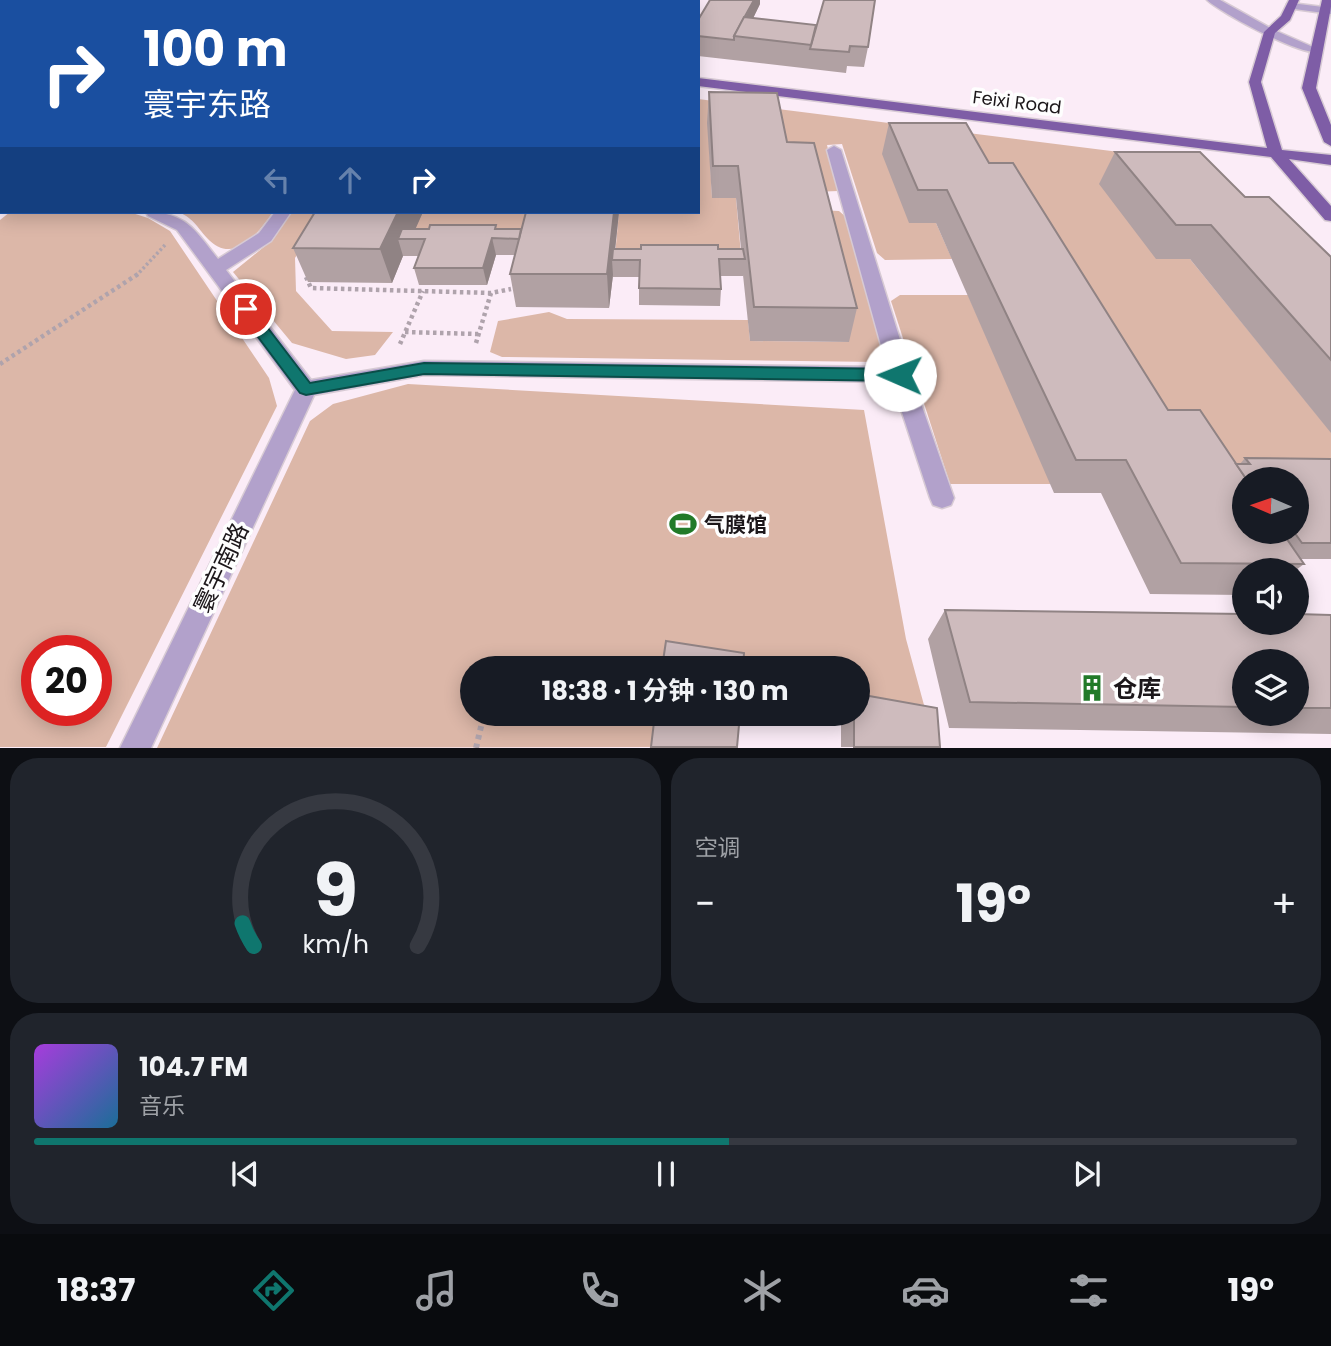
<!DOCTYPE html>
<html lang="zh">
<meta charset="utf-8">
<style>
:root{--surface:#171b24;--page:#20242c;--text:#f1f3f6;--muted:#9ea1a6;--line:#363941;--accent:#0f766e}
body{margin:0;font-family:Poppins,"Noto Sans SC",sans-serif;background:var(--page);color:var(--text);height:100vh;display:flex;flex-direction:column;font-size:26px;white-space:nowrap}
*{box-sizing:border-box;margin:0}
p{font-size:23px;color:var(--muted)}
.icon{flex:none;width:38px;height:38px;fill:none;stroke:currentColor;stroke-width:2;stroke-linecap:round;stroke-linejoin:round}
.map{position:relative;height:748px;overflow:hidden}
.details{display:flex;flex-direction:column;gap:10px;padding:10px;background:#0d0f14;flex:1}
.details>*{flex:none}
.banner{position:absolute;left:0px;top:0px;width:700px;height:214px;box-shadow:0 4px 18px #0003;background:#1a4fa0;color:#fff;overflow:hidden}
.needle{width:46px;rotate:272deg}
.controls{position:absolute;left:1232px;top:467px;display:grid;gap:14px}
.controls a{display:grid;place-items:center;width:77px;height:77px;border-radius:50%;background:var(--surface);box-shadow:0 4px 18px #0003;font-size:35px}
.speed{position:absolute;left:21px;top:635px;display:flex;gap:14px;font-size:35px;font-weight:700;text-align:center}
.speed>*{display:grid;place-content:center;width:91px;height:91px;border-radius:50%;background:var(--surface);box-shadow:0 4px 18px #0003;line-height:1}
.speed .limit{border:10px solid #d22;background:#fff;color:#111}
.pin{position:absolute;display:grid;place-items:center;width:60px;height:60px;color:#fff;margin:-30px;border:4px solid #fff;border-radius:50%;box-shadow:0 2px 7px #0007}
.me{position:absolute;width:77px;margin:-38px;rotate:271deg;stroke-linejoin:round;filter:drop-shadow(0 0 5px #0008)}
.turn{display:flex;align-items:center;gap:24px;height:147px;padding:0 28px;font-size:32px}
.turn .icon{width:91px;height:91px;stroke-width:2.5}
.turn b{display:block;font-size:49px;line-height:60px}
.lanes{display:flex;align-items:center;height:66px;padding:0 28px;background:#0003;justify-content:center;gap:35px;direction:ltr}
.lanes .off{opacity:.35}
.big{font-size:52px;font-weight:700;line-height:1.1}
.details .widget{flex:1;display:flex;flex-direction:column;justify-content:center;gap:10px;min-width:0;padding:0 24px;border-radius:28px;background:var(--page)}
.details .dial{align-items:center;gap:0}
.dial svg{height:182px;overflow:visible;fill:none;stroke:var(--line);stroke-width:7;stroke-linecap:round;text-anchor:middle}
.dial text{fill:var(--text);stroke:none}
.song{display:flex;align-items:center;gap:21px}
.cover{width:84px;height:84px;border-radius:10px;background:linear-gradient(135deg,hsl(280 70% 55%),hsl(200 70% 35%))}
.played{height:7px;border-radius:4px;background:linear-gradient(90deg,var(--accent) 55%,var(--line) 55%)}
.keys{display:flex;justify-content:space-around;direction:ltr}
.heat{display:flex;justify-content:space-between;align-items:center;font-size:38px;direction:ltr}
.details .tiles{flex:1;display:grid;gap:10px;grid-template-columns:1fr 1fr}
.widget:last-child{grid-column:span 2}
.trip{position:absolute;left:460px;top:656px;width:410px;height:70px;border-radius:35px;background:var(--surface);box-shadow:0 4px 18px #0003;font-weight:700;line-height:70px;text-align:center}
.dock{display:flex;height:112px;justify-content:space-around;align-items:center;background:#090b0e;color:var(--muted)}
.dock .icon{width:49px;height:49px}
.dock .current{color:var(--accent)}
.dock b{font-size:32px;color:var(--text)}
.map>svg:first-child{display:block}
.green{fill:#dcb7a8;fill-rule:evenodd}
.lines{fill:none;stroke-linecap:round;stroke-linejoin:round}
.minor-casing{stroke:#d7cad4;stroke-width:3}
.major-casing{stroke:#d7cad4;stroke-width:3}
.path-far2{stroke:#afa3ac;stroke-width:3.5;stroke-dasharray:2.5 2.5;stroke-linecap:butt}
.path-far1{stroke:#afa3ac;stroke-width:4.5;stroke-dasharray:3.5 3.5;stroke-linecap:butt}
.path{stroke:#afa3ac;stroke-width:6;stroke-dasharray:4.5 4.5;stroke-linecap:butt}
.minor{fill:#b2a1cb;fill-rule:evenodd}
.major{fill:#7e5da6;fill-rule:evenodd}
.wall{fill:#b1a1a3;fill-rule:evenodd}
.shaded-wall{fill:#908384}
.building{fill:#cebbbd;stroke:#908384;stroke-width:2}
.route{fill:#0f766e;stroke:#0a4d48;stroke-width:2}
.labels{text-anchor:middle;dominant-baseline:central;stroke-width:7;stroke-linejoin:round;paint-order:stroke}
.far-street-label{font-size:18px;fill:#1c171a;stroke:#fefefe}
.poi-label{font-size:21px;font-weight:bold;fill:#1c171a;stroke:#fefefe;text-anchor:start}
.near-street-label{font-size:24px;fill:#1c171a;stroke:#fefefe}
.near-poi-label{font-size:24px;font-weight:bold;fill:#1c171a;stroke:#fefefe;text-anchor:start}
</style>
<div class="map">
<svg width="1331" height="748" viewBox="0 0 1331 748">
<rect width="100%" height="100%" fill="#fbecf7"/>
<g class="green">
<path d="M698 99 1151 156 1247 230 1156 259H1190L1331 432V481L1327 475 1195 480 1093 291 936 223 952 259 885 260 877 253 842 144 827 145 838 191 813 192 708 123 712 198H736L742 266H614L619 212H698Z"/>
<path d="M818 210 839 211 846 217 886 349 878 362 502 357 490 352 498 321 549 312 567 319 748 320 750 341 848 342Z"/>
<path d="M10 212H129L148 218 170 231 269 378 277 406 106 747H0V220ZM37 651H96V710H37Z"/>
<path d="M179 212H273C259 232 234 267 207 238 196 226 195 220 179 212Z"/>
<path d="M291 212H323L295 258 296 291 332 331 393 332 375 355 346 359 292 343 233 272 270 242Z"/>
<path d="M422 212H539L531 246 407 245Z"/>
<path d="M900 295H968L1051 484H950L891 301Z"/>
<path d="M408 384 864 410 906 639 924 705 858 696V668H472V714H660L655 747 157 748 310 421 333 404Z"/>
</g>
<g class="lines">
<defs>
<g id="minor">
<path d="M201 0H213L200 2Z"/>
<path d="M426 0H437L425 2Z"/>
<path d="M1207 0H1220L1274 30 1322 51C1309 61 1221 13 1207 0Z"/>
<path d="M1291 3 1331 8V14L1287 8V4Z"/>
<path d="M834 146 841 150 911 375 954 498 951 505 942 508 933 505 930 498 892 382 424 375 314 395 151 748H120L295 390 177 230 148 216 146 212C186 212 195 230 218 259L259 233 275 212H291L271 241 226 270 311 380 424 361 887 367 827 150Z"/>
<rect x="0" y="191" width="2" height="10"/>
</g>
<g id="major">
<path d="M40 0H63L64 2H41Z"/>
<path d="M1289 0H1299L1290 20 1275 33 1261 82 1282 150 1331 155V165L1289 159 1331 206V221L1325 220 1271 157 698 86V78L1267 148 1249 82 1264 32 1281 16Z"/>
<path d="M1322 0H1331V7L1316 88 1331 125V146L1324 142 1302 88Z"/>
</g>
</defs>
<use href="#minor" class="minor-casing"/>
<use href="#major" class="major-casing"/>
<path class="path-far2" d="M136 276 165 245"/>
<g class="path-far1">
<path d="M306 277 311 288 491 293 511 289"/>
<path d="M405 332 478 334"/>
<path d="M476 343 491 293"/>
<path d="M400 344 423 291"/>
<path d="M0 364 138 274"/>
</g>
<path class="path" d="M476 748 484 714"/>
<use href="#minor" class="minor"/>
<use href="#major" class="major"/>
</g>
<g class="wall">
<path d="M760 4 753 18 868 47 864 67 847 66 846 73 698 56V14H699V18Z"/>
<path d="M709 92 787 142 857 308 849 342 750 341 743 275V276H720L721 289 720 306 639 305V277H613V275L609 308 516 307 510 274 515 255H496L487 285H419L414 268 418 256H403L392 283 308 282 293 248 315 212H423L415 229H521L526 212H619L615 249H741L736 198H712L707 123Z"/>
<path d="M889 123 989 163 1168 410 1236 464H1240L1245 458 1331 459V559H1300L1304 564 1296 570H1244V595L1150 594 1101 493H1054L936 223H909L882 154ZM1244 480H1297V532H1244Z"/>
<path d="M1115 152 1245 197 1331 257V433L1190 259H1156L1099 184Z"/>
<path d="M945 610 1331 615V734L949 728 928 639ZM1244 662H1297V714H1244Z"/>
<path d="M843 714H858L940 747H841V719Z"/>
</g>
<g class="shaded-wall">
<path d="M637 0H652L651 2H636Z"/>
<path d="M754 0H760V4L744 37 736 36Z"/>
<path d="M2 25V64L0 65V26Z"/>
<path d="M2 100V113L0 111V101Z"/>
<path d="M0 118 2 120V143L0 144Z"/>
<path d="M398 212H423L411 239H398L403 256 392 283 380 249Z"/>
<path d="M614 212H619L614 260H612L613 275 609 308 607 274Z"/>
<path d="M492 238 496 255 487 285 483 268Z"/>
</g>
<g class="building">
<path d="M474 0H515L513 2H472Z"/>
<path d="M515 0H560L577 2H513Z"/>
<path d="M593 0H637L636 2H591Z"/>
<path d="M710 0H754L734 36V40L698 36V20Z"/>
<path d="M824 0H875L868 47 850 46 849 52 810 49Z"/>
<path d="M744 17 816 25 811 45 734 36Z"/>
<path d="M2 74V100L0 101V75Z"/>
<path d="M709 92 777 93 787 142 814 143 857 308 754 307 738 166H713Z"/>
<path d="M889 123H966L989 163H1013L1168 410H1200L1247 480H1244V532H1282L1304 564 1181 563 1126 460H1076L947 190H918Z"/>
<path d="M1115 152H1200L1245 197H1269L1331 257V360L1211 225H1176Z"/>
<path d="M315 212H398L380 249 293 248Z"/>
<path d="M526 212H614L607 274H510Z"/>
<path d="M430 225H496L495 229H521L519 239 492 238 483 268H414L425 239H398L402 229H429Z"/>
<path d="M641 245H718V249H743L745 259H719L721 289 639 288 640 260H612L613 249H641Z"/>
<path d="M1245 458 1331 459V543H1302L1294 532H1297V480H1247L1236 464H1250Z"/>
<path d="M945 610 1244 614V623H1297V614L1331 615V708H1297V662H1244V707L970 702Z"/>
<path d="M666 641 744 653 743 668H662Z"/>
<path d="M858 694 937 708 940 747H854V714H858Z"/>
<path d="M655 714H740L737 747H651Z"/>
</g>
<path class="route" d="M246 304 251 306 310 383 424 363 900 369 908 375 900 381 424 374 306 395 300 393 240 313 238 309 240 306Z"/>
<defs>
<symbol id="stadium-bare" viewBox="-9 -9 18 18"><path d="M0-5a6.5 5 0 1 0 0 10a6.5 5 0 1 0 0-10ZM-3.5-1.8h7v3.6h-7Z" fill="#217a28" stroke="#fefefe" stroke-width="2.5" paint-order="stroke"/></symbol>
<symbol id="building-bare" viewBox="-9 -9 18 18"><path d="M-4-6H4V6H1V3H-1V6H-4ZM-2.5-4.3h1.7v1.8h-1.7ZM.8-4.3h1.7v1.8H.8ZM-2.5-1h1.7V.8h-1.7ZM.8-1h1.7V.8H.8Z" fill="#217a28" stroke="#fefefe" stroke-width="2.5" paint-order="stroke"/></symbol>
</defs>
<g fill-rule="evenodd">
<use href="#stadium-bare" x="664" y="505" width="38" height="38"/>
<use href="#building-bare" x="1073" y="669" width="38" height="38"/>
</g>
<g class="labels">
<g class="far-street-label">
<text transform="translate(1017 102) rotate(7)">Feixi Road</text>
</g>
<g class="poi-label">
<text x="704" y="524">气膜馆</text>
</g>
<g class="near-street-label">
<text transform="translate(221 568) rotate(-65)">寰宇南路</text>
</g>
<g class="near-poi-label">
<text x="1113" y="688">仓库</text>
</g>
</g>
</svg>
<div class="controls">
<a><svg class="needle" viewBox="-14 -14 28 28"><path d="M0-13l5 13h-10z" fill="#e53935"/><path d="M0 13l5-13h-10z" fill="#9ea1a6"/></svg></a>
<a><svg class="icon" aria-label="sound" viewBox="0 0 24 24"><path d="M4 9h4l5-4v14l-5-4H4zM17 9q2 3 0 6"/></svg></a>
<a><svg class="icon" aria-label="layers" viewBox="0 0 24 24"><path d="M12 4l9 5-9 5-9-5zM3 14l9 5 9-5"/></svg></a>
</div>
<div class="speed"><div class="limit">20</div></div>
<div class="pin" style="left:246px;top:309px;background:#d93025"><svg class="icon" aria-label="arrive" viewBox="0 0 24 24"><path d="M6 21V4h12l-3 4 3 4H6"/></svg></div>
<svg class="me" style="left:900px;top:375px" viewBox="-20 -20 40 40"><circle r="19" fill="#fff"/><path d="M0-13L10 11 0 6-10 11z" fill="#0f766e"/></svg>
<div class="trip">18:38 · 1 分钟 · 130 m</div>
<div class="banner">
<div class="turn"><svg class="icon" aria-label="right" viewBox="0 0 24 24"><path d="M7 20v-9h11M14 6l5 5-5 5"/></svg><div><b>100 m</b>寰宇东路</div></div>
<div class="lanes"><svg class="icon off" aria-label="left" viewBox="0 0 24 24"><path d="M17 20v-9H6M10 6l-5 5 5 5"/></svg><svg class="icon off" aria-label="ahead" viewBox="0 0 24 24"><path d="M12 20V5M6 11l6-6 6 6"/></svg><svg class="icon" aria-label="right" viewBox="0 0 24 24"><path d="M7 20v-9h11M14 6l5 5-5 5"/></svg></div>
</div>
</div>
<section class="details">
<div class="tiles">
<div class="widget dial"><svg viewBox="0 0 100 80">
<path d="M14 69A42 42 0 1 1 86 69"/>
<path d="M14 69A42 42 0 0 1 9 59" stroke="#0f766e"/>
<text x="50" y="56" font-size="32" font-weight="700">9</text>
<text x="50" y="72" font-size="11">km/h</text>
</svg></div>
<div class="widget"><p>空调</p>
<div class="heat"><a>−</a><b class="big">19°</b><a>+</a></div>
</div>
<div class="widget">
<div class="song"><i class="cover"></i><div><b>104.7 FM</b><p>音乐</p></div></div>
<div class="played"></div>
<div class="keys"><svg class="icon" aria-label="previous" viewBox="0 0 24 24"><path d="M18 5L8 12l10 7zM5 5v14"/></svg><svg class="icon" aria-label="pause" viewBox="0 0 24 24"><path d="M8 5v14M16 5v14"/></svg><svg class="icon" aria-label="next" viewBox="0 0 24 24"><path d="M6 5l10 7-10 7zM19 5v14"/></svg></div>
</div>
</div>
</section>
<nav class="dock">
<b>18:37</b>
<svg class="icon current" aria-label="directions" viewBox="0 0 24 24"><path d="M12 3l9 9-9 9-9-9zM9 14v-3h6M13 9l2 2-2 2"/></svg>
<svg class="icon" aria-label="music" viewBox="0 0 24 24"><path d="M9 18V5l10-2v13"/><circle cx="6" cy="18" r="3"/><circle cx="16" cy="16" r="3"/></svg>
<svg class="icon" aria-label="phone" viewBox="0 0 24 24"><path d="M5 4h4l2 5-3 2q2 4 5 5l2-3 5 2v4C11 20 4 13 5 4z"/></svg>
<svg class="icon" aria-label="climate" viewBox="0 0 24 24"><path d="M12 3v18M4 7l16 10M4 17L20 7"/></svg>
<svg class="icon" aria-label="car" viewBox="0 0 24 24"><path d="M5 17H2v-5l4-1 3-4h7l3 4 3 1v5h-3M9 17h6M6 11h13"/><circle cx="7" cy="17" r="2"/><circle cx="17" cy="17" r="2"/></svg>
<svg class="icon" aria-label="filters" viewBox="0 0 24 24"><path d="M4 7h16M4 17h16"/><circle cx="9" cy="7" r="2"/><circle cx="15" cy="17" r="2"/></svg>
<b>19°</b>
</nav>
